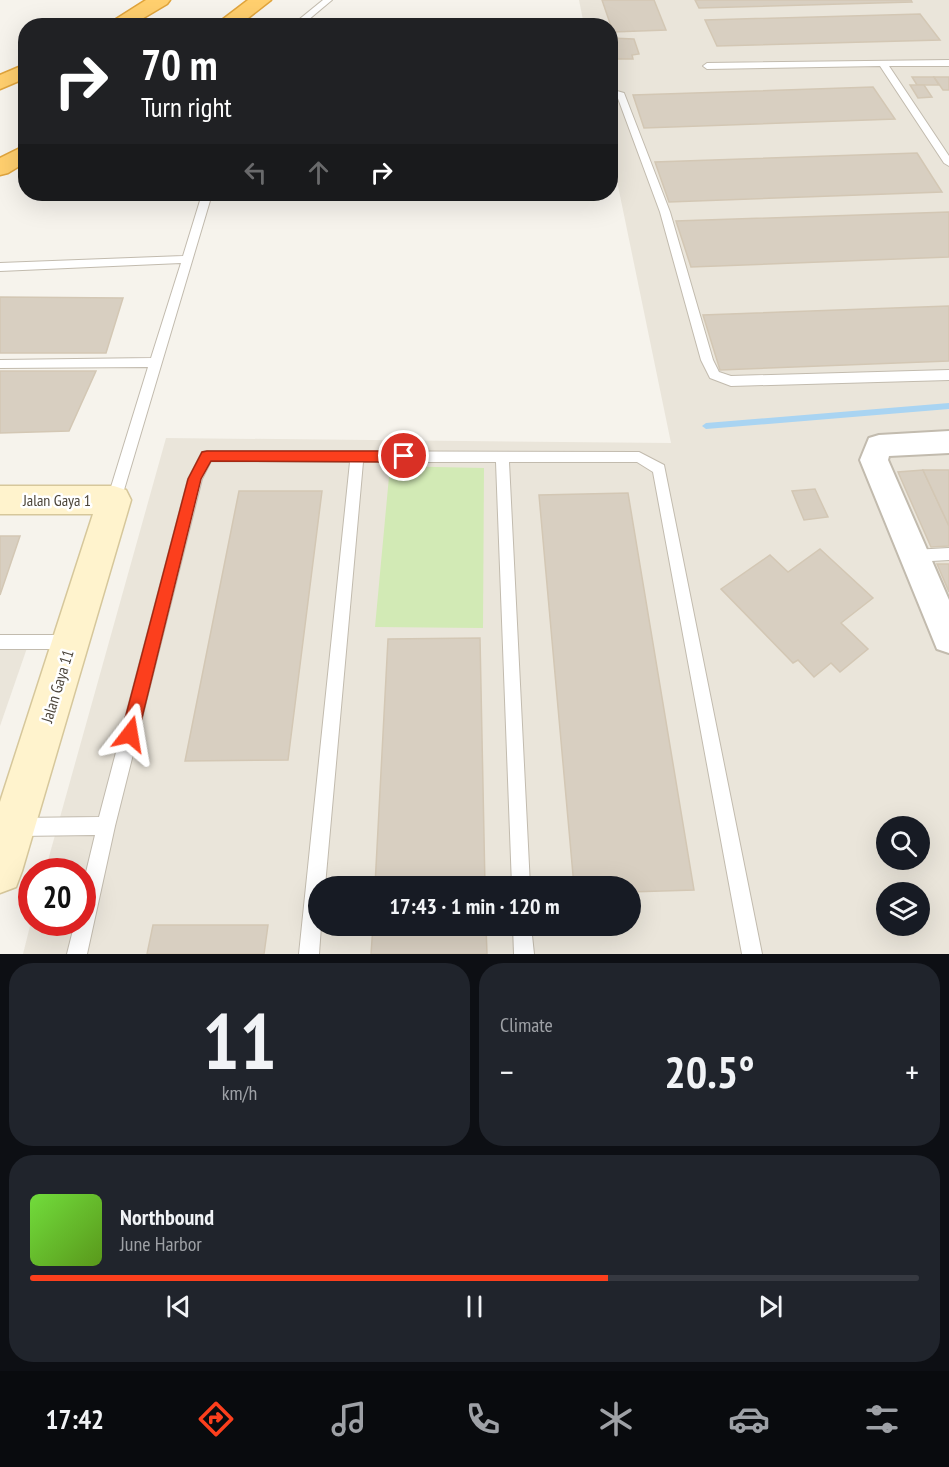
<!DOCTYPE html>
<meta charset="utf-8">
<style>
:root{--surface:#171b24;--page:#20242c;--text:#f1f3f6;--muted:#9ea1a6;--line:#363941;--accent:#fc3f1d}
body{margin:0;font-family:"PT Sans Narrow",sans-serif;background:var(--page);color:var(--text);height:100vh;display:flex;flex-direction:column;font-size:22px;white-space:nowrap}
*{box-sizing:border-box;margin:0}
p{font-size:20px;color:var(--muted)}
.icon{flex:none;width:33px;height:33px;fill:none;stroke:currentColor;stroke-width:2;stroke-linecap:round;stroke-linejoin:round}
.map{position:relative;height:954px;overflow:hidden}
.details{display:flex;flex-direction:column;gap:9px;padding:9px;background:#0d0f14;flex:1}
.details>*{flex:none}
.banner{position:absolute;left:18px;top:18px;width:600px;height:183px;border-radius:24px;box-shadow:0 6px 24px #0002;background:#202124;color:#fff;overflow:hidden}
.tools{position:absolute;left:876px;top:816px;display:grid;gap:12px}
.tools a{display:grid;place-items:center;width:54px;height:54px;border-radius:50%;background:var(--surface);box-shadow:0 6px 24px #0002;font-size:30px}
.speed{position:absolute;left:18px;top:858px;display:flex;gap:12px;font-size:30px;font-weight:700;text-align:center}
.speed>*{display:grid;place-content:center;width:78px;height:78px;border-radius:50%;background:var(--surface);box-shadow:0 6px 24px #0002;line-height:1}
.speed .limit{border:9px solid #d22;background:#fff;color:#111}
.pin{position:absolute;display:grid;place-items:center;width:51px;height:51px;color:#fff;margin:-26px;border:3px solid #fff;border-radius:50%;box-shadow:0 2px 6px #0007}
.me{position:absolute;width:66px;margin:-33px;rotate:14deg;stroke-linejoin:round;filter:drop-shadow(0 0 4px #0008)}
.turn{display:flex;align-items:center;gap:21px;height:126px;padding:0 24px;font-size:27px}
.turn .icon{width:78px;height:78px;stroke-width:2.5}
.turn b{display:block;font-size:42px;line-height:51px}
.lanes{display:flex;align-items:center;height:57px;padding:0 24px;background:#0003;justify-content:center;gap:30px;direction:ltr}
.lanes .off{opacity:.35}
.big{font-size:45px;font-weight:700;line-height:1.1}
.details .card{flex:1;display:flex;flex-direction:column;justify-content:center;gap:9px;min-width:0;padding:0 21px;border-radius:24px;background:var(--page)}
.details .dial{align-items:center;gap:0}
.dial b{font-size:78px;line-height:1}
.song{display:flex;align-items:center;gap:18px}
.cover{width:72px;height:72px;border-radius:9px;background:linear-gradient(135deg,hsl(100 70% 55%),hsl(90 70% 35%))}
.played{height:6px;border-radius:3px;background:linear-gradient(90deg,var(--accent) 65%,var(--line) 65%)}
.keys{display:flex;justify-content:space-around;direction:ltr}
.heat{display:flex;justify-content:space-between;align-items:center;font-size:33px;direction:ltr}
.details .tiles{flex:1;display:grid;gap:9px;grid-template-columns:1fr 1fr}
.card:last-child{grid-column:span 2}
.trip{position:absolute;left:308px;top:876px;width:333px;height:60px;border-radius:30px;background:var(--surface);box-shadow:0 6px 24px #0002;font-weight:700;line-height:60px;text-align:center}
.tabs{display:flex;height:96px;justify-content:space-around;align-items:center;background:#090b0e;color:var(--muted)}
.tabs .icon{width:42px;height:42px}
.tabs .current{color:var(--accent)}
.tabs b{font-size:27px;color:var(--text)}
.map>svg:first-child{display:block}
.residential{fill:#eae5da;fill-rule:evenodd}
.green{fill:#d2eab5}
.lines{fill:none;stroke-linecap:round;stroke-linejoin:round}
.stream{fill:#a9d4f2;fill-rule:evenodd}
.building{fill:#d8cfc1;stroke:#d3c7b4;stroke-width:1.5}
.lane-casing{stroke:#c2bbae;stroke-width:2}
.street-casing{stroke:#c2bbae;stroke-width:4}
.secondary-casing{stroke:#d6c79b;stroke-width:3}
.highway-casing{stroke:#e0a43c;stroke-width:3}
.lane{fill:#fff;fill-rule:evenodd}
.street{fill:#fff;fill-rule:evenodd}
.secondary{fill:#fff3cd;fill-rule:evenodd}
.highway{fill:#ffcf6e;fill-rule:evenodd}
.route{fill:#fc3f1d;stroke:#a42913;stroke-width:1.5}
.labels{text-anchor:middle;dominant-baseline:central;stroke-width:5;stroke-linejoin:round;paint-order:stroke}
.street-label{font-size:16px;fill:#4b4439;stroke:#fff}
</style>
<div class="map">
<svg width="949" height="954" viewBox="0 0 949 954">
<rect width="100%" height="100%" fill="#f6f3ec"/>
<g class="residential">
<path d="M579 0H949V954H23L31 922H82V872L45 871 166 438 671 443 611 152 610 26 584 25ZM886 826H920V860H886ZM318 886H630V926H318ZM886 892H920V926H886Z"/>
<path d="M0 648H27L0 726Z"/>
</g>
<path class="green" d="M390 466 484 468 483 628 375 627Z"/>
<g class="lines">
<path class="stream" d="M949 403V409L706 429 702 426 706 423Z"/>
</g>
<g class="building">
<path d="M602 0H654L666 30 613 32Z"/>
<path d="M695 0H911L912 2 699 8Z"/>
<path d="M920 14 940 40 717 46 705 20Z"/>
<path d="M610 38 634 39 639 54 632 55 633 59H610Z"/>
<path d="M912 77H934L939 85H917Z"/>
<path d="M934 77H949V90H943Z"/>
<path d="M910 85H924L932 97 918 98Z"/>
<path d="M873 87 895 119 644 128 633 95Z"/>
<path d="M917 153 942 192 669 202 655 162Z"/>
<path d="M949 212V257L691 267 676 221Z"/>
<path d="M0 297 123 298 106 353H0Z"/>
<path d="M949 306V361L720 370 703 315Z"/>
<path d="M0 371H96L69 431 0 433Z"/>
<path d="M923 470 949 526V546L931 547 898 472Z"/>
<path d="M923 470H949V526Z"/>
<path d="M815 489 828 517 804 520 792 491Z"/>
<path d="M239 491H322L288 760 185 761Z"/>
<path d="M628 493 694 890 630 892V886H574L539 495Z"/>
<path d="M0 536H20L0 595Z"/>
<path d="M820 549 873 598 841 623 868 649 840 672 831 663 814 677 798 660 793 663 721 589 770 555 788 572Z"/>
<path d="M937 564H949V592Z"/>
<path d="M480 638 485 886H375L388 639Z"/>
<path d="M153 925H268L264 954H147Z"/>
<path d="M373 926H486L487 954H371Z"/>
</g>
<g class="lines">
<defs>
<g id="lane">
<path d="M323 0H332L301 26H291Z"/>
<path d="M949 60V66H889L949 156V166L944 163 880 66 707 69 703 66 707 63Z"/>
<path d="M617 91 624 93 670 212 713 360 719 372 731 376 949 370V380L731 386 710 378 701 360 660 212 616 93Z"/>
<path d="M202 194H212L121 500 119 504H109L107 500 148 367 0 368V360L151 358 181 263 0 271V263L183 256Z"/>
<path d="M207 451 639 452 664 465 762 954H742L653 472 637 462H509L530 886H512L496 462H363L325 886H318V926H321L319 954H299L350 462 211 461 202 479 115 826 87 954H67L75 922H82V889L95 835 18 836 12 833 9 827 12 821 18 818 99 817 188 479 202 452Z"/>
<path d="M949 548V560L913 562 908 560 906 556 908 552 913 550Z"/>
<path d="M0 635H68L73 637 76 642 73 647 68 649H0Z"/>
<path d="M513 926H531L534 954H514Z"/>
</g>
<path id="street" d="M949 431V453L889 456 888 460 949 600V653L937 649 860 460 869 438 879 435Z"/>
<path id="secondary" d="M0 486H114L126 490 131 500 22 871 16 887 0 893V802L93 514H0Z"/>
<g id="highway">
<path d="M146 0H170L167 4 130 26H105Z"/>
<path d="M248 0H271L238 26H214Z"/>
<path d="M26 64V78L0 89V75Z"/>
<path d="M26 145V162L8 173 0 175V158Z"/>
</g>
</defs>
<use href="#lane" class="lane-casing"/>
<use href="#street" class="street-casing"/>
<use href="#secondary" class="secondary-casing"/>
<use href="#highway" class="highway-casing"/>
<use href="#lane" class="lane"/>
<use href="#street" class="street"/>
<use href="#secondary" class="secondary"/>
<use href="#highway" class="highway"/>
</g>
<path class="route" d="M207 451H404L411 456 404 462 211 461 201 479 138 734 136 740 130 742 124 740 121 734 188 479 202 452Z"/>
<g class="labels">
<g class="street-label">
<text x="57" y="500">Jalan Gaya 1</text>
<text transform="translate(57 686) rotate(-73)">Jalan Gaya 11</text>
</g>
</g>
</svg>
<div class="tools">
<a><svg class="icon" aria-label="search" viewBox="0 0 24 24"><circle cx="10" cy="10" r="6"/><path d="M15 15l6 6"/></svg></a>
<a><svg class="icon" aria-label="layers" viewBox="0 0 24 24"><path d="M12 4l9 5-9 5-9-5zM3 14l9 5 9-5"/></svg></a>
</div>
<div class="speed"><div class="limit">20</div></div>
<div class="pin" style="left:404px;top:456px;background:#d93025"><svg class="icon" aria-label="arrive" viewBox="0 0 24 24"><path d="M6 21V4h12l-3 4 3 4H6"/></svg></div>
<svg class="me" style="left:130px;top:734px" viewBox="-20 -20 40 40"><path d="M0-17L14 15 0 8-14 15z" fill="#fc3f1d" stroke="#fff" stroke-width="4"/></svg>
<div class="trip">17:43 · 1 min · 120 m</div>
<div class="banner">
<div class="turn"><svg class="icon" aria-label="right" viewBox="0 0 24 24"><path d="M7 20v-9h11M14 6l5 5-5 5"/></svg><div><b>70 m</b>Turn right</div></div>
<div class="lanes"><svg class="icon off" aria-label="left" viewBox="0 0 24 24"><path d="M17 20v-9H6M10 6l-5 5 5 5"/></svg><svg class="icon off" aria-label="ahead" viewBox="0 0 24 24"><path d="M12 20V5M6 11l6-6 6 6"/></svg><svg class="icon" aria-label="right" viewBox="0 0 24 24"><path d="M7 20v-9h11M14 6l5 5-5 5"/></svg></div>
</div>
</div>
<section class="details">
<div class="tiles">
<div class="card dial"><b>11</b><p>km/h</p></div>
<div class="card"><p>Climate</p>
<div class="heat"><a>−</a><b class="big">20.5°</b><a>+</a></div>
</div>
<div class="card">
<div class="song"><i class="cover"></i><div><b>Northbound</b><p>June Harbor</p></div></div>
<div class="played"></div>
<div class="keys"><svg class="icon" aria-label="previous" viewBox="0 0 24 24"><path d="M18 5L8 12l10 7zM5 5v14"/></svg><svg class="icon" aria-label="pause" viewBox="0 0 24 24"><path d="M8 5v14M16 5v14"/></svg><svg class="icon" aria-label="next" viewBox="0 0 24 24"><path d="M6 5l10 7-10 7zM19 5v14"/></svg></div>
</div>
</div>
</section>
<nav class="tabs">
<b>17:42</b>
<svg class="icon current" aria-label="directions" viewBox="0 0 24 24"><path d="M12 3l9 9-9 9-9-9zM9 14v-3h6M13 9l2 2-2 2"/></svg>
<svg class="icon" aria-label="music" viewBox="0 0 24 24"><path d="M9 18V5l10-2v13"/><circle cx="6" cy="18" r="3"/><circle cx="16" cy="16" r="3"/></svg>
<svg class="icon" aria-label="phone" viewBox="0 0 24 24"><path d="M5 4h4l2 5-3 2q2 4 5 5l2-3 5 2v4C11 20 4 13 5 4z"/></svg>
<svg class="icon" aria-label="climate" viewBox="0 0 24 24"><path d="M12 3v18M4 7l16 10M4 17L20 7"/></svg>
<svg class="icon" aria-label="car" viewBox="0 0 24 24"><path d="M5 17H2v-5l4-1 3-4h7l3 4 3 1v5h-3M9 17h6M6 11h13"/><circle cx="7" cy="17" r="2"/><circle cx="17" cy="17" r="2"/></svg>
<svg class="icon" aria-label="filters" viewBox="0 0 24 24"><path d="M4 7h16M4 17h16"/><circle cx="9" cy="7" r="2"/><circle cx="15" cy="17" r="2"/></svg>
</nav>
